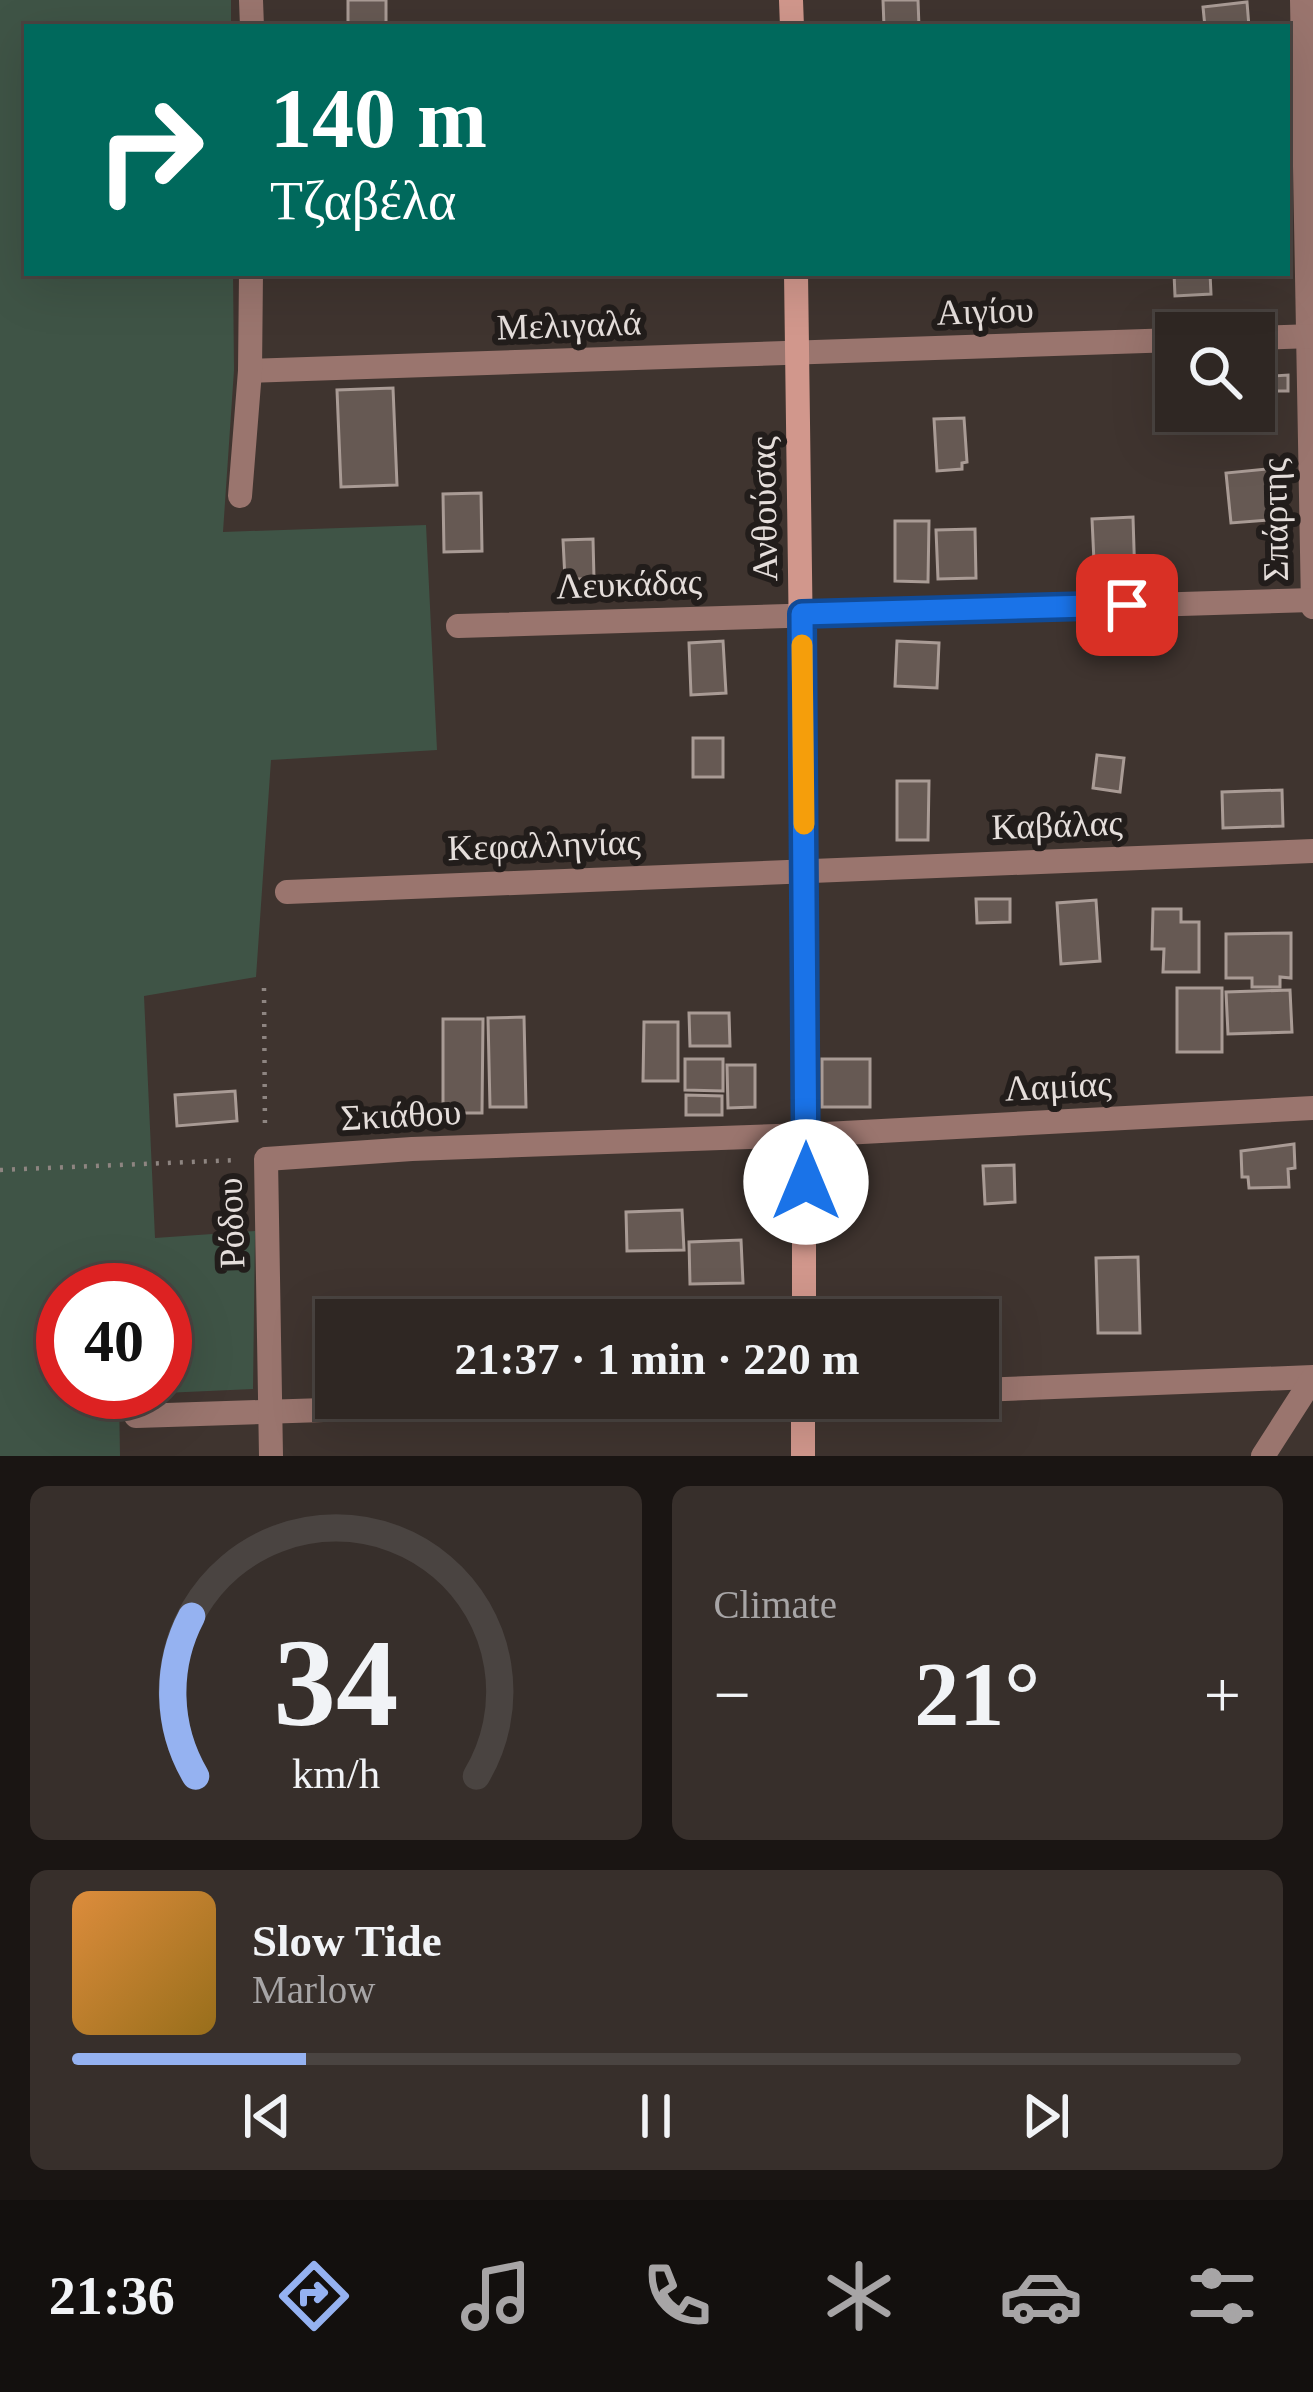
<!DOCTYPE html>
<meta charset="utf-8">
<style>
:root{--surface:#2f2723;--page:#372f2b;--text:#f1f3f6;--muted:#a7a5a6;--line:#4a4441;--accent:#95b2f1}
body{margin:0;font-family:Georgia,serif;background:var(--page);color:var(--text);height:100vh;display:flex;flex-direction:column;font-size:45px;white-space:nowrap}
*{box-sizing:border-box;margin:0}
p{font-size:39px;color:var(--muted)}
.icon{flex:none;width:66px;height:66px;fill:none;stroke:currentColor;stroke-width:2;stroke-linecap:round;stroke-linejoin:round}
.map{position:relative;height:1456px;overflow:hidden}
.details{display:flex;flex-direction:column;gap:30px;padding:30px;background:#1a1513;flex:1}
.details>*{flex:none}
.banner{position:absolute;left:24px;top:24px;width:1266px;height:252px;border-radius:0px;box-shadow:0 12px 48px #0002,0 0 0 3px var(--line);background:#00695c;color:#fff;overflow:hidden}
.tools{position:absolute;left:1155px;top:312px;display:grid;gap:24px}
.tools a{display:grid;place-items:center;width:120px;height:120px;border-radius:0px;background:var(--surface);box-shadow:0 12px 48px #0002,0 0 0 3px var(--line);font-size:60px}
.speed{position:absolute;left:36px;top:1263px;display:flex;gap:24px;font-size:60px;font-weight:700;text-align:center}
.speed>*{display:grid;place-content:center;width:156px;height:156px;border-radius:50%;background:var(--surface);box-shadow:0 12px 48px #0002,0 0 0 3px var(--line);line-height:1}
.speed .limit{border:18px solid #d22;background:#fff;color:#111}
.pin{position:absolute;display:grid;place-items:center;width:102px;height:102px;color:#fff;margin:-51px;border-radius:24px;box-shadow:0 6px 18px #0006}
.me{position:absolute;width:132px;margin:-66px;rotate:0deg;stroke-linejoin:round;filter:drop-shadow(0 0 9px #0008)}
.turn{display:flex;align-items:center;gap:42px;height:252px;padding:0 48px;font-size:54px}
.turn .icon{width:156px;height:156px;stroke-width:2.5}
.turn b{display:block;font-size:84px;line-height:102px}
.big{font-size:90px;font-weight:700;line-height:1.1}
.details .tile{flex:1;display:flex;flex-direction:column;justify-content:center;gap:18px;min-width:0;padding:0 42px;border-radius:18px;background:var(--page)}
.details .dial{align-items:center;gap:0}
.dial svg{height:312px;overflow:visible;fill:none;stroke:var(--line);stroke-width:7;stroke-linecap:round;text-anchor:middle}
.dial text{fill:var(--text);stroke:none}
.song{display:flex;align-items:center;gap:36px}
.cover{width:144px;height:144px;border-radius:18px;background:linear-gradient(135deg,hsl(30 70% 55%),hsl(40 70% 35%))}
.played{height:12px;border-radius:6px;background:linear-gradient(90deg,var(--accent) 20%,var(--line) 20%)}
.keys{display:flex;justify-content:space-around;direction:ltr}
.heat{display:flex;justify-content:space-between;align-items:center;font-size:66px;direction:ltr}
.details .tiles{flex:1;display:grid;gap:30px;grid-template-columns:1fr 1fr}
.tile:last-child{grid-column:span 2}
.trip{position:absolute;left:315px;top:1299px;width:684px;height:120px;border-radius:0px;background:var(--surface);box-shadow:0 12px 48px #0002,0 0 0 3px var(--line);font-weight:700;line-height:120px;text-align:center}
.tabs{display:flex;height:192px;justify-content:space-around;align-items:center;background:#13100e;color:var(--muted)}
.tabs .icon{width:84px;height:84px}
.tabs .active{color:var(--accent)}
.tabs b{font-size:54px;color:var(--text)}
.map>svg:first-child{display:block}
.grass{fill:#3f5446;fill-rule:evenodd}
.building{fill:#665953;stroke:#a99b95;stroke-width:3}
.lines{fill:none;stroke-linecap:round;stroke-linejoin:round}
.path{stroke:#8e8581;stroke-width:4.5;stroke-dasharray:3 9;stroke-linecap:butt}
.street{stroke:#9a756e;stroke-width:24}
.secondary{stroke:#d1978c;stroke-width:24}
.route-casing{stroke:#114b97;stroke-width:30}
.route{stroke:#1a73e8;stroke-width:21}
.slow{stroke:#f59e0b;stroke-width:21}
.labels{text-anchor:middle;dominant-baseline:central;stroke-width:12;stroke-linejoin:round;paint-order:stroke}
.street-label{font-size:36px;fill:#e5dedb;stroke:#221d1b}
</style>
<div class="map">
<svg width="1313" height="1456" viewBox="0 0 1313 1456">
<rect width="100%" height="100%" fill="#3f342f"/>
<path class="grass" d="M0 0H231V27H27V273H233L234 370 223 532 426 525 437 750 271 760 256 977 144 996 155 1238 255 1231 253 1389 119 1395 120 1456H0ZM63 1290H165V1392H63Z"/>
<g class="building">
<rect x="348" y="0" width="38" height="27"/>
<path d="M883 0H918L919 27H884Z"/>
<path d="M1247 2 1249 27H1205L1203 7Z"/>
<path d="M1174 273H1210L1211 294 1175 296Z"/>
<path d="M1274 371V376L1288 375V391H1275L1276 405 1254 406V372Z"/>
<path d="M393 388 397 485 341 487 337 390Z"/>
<path d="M964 418 967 462 962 463V469L937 471 934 419Z"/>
<path d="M1278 468 1283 519 1231 523 1226 473Z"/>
<path d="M481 493 482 551 444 552 443 494Z"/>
<path d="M1133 517 1135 581 1095 583 1092 519Z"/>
<path d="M895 521H929L928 582 895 581Z"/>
<path d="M975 529 976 578 938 579 936 530Z"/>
<path d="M593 539 594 579H565L563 540Z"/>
<path d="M723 641 726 693 691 695 689 643Z"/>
<path d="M897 641 939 643 937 688 895 686Z"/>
<rect x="693" y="738" width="30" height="39"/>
<path d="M1097 755 1124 758 1120 792 1093 788Z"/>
<path d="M897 781H929L928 840H897Z"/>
<path d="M1282 790 1283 826 1223 828 1222 792Z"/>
<path d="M976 899H1010V922L977 923Z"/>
<path d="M1096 900 1100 961 1061 964 1057 903Z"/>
<path d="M1153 909H1181V922H1199V972H1163L1164 949H1152Z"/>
<path d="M1291 933V978L1280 977V987H1252V978H1226V934Z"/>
<rect x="1177" y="988" width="45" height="64"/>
<path d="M1290 990 1292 1032 1228 1034 1226 992Z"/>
<path d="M689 1013H729L730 1046H690Z"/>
<path d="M524 1017 526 1107H490L488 1018Z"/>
<path d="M443 1019H483L482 1113H443Z"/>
<path d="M644 1022H678V1081H643Z"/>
<path d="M685 1059H723V1091L685 1090Z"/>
<rect x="822" y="1059" width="48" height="48"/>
<path d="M727 1065H755V1107L728 1108Z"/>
<path d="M235 1091 237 1121 177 1126 175 1095Z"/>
<path d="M686 1095 722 1096V1115H686Z"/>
<path d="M1294 1144 1295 1168 1288 1169 1289 1187 1249 1188 1248 1177H1242L1241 1151Z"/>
<path d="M1014 1165 1015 1202 985 1204 983 1166Z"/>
<path d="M682 1210 684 1250 627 1251 626 1212Z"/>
<path d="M741 1240 743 1283 690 1284 689 1242Z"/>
<path d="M1138 1257 1140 1333H1098L1096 1258Z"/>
</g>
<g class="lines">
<g class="path">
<path d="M264 988 265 1132"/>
<path d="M0 1170 239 1160"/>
</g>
<g class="street">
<path d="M251 0 252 27"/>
<path d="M1302 0 1313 607"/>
<path d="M1254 338 1313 336"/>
<path d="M250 371 1176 340"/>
<path d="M240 496 250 371 251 273"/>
<path d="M458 626 1313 600"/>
<path d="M287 892 1313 851"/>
<path d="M978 1390 1313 1377"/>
<path d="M136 1416 693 1398"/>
<path d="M271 1456 266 1159 412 1149 806 1135 1313 1108"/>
<path d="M1263 1456 1313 1378"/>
</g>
<g class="secondary">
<path d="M791 0 792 27"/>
<path d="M796 273 804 871V1320"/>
<path d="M803 1456V1398"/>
</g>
</g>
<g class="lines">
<defs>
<path id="route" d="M806 1182 802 614 1127 605"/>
</defs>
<use href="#route" class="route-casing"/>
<use href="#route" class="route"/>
<path class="slow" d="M802 645 804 824"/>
</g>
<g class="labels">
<g class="street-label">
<text transform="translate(985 311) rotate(-2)">Αιγίου</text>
<text transform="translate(569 325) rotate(-2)">Μελιγαλά</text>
<text transform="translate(764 509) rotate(-91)">Ανθούσας</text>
<text transform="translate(1275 520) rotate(-91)">Σπάρτης</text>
<text transform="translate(629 584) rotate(-2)">Λευκάδας</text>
<text transform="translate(1057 825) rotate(-2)">Καβάλας</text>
<text transform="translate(544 845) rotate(-2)">Κεφαλληνίας</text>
<text transform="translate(1058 1086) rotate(-3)">Λαμίας</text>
<text transform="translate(401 1115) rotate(-3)">Σκιάθου</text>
<text transform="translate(231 1223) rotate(-92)">Ρόδου</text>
</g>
</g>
</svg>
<div class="tools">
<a><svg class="icon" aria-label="search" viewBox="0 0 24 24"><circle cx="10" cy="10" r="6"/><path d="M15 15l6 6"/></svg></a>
</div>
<div class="speed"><div class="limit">40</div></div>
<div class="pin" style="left:1127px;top:605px;background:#d93025"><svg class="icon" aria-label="arrive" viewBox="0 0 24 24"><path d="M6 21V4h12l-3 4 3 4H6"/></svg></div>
<svg class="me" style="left:806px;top:1182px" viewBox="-20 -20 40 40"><circle r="19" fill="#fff"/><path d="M0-13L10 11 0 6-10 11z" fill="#1a73e8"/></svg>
<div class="trip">21:37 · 1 min · 220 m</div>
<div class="banner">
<div class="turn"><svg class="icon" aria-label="right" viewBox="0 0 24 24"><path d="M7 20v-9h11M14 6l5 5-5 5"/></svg><div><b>140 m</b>Τζαβέλα</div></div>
</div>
</div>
<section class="details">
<div class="tiles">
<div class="tile dial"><svg viewBox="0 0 100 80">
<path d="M14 69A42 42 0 1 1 86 69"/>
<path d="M14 69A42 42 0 0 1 13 28" stroke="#95b2f1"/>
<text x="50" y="56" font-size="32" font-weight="700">34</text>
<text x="50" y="72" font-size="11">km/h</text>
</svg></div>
<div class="tile"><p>Climate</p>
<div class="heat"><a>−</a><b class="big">21°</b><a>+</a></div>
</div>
<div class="tile">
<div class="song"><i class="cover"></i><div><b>Slow Tide</b><p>Marlow</p></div></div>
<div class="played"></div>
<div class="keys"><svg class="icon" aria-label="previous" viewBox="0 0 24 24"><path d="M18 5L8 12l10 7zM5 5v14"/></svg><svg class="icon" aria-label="pause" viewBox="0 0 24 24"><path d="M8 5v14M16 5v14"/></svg><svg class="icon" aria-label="next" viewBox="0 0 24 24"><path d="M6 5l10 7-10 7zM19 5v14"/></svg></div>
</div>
</div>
</section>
<nav class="tabs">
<b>21:36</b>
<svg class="icon active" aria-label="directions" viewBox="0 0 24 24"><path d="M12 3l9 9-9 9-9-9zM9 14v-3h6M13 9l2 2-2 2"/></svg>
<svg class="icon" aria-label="music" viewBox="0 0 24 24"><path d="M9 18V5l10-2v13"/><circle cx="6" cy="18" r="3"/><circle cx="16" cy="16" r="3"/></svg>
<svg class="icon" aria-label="phone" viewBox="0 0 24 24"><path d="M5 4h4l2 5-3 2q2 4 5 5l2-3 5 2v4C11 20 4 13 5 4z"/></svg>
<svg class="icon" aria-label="climate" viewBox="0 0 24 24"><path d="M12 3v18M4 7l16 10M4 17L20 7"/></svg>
<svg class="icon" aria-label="car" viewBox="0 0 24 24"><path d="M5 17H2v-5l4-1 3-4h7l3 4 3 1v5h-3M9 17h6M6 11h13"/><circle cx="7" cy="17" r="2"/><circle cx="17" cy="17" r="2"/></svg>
<svg class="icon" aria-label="filters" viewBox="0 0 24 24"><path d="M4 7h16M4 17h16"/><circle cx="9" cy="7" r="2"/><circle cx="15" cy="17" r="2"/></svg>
</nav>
